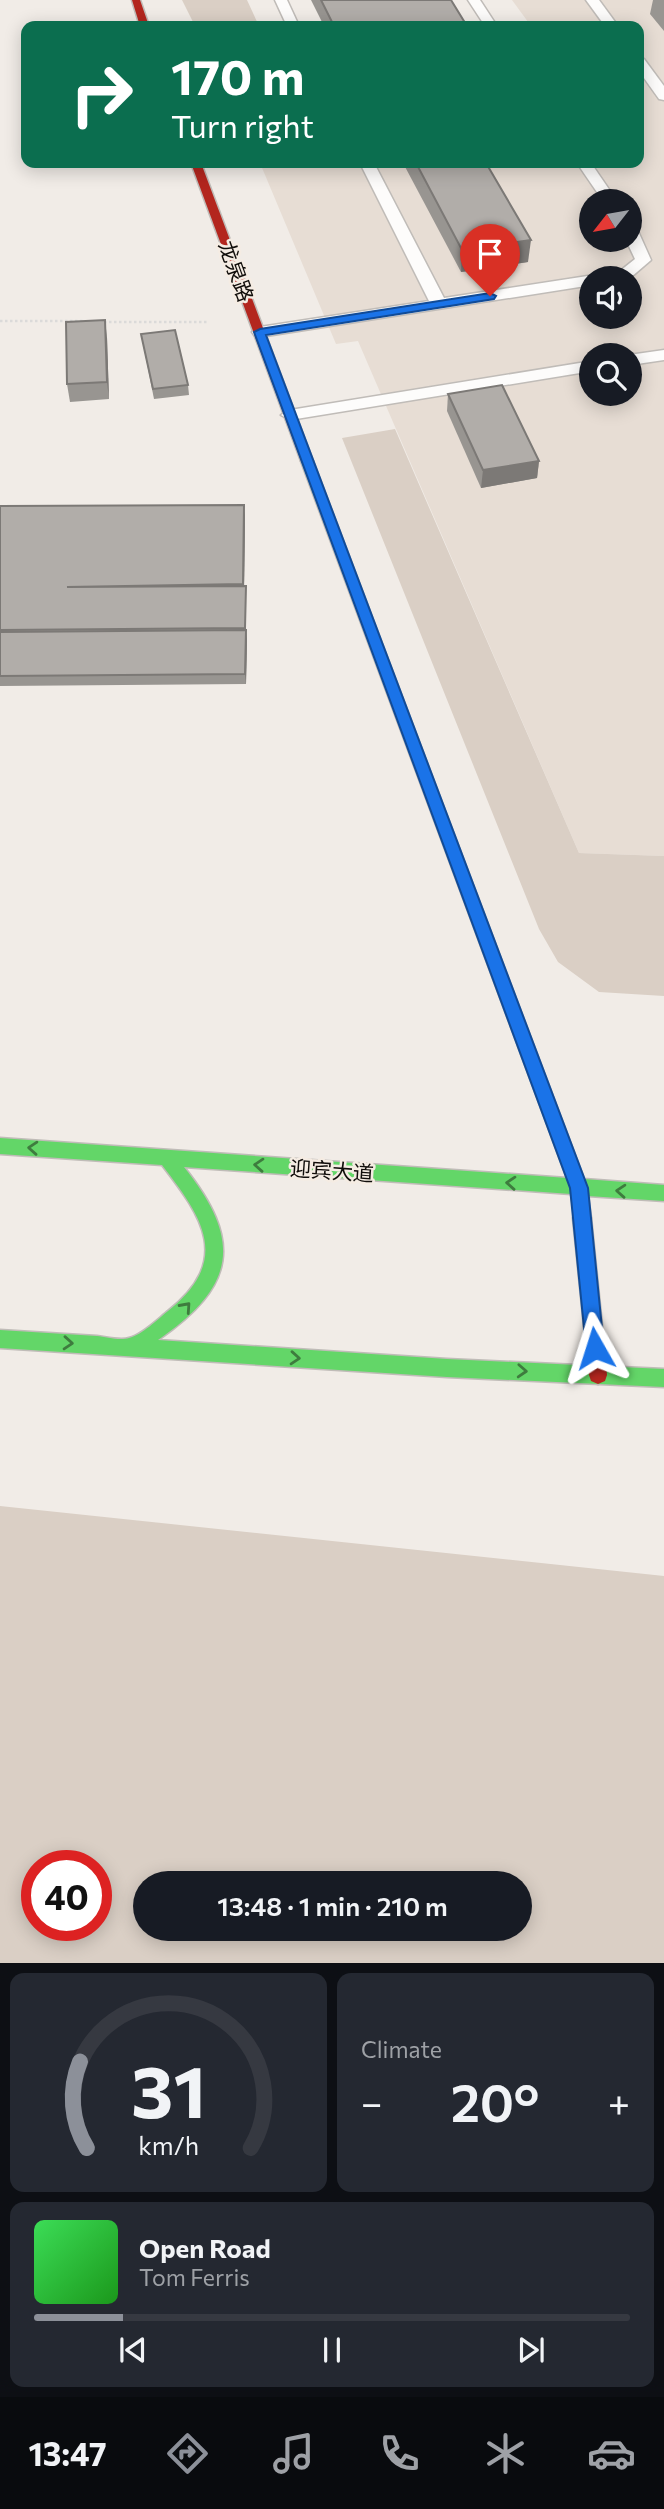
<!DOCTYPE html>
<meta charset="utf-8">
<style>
:root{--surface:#171b24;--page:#242831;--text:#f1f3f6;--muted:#9ea1a6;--line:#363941;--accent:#8c9099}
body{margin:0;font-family:Commissioner,"Noto Sans SC",sans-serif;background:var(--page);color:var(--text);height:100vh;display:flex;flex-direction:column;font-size:26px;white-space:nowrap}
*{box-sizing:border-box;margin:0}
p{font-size:23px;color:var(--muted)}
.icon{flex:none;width:38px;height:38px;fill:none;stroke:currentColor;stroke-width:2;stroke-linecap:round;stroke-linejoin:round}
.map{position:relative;height:1963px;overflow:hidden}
.panel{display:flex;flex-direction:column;gap:10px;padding:10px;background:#0d0f14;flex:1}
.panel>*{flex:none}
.top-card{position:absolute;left:21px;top:21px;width:623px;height:147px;border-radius:14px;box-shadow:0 4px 18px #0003;background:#0b6e4f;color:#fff;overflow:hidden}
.needle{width:46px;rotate:239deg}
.buttons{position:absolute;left:579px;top:189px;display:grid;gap:14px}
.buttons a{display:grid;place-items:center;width:63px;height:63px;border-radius:50%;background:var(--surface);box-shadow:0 4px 18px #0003;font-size:35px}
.speed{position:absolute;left:21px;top:1850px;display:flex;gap:14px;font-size:35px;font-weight:700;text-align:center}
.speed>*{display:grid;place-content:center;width:91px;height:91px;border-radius:50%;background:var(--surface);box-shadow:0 4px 18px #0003;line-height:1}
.speed .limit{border:10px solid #d22;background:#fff;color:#111}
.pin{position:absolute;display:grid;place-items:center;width:60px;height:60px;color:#fff;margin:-72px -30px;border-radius:50% 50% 50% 0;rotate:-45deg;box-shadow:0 0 7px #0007}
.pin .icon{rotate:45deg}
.me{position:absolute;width:77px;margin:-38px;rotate:354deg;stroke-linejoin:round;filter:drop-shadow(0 0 5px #0008)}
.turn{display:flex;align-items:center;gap:24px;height:147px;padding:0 35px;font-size:32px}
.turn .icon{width:91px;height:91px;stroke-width:2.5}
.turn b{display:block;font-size:49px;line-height:60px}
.big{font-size:52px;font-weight:600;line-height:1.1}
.panel .tile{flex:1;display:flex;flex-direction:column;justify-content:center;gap:10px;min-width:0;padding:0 24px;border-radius:14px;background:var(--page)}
.panel .dial{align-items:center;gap:0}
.dial svg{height:182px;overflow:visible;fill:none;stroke:var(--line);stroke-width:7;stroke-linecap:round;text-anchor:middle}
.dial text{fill:var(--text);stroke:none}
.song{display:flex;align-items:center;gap:21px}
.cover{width:84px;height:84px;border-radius:10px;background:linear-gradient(135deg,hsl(130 70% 55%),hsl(120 70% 35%))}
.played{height:7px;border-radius:4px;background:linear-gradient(90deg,var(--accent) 15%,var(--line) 15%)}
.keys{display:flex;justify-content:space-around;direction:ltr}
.heat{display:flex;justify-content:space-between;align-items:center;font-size:38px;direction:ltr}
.panel .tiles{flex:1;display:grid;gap:10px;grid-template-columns:1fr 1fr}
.tile:last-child{grid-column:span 2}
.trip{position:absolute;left:133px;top:1871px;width:399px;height:70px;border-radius:35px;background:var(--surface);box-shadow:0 4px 18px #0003;font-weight:600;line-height:70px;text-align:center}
.menu{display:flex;height:112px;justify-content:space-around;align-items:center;background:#090b0e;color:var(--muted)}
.menu .icon{width:49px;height:49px}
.menu .current{color:var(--accent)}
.menu b{font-size:32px;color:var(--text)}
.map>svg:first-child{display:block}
.built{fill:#e7ddd4;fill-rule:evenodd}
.green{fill:#dacfc5;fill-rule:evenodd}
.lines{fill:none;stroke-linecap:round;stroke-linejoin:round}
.lane-casing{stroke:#c0bcb8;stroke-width:3}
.fast-casing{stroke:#c0bcb8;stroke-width:3}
.jam-casing{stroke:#c0bcb8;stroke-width:3}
.path{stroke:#dbdad9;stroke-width:2.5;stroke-dasharray:2.5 2.5;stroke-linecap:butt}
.lane{fill:#fdfcfb;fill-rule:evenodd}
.fast{fill:#63d668;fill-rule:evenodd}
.jam{fill:#b3261e;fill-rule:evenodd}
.wall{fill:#989591}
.shaded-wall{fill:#7c7976}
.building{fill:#b1ada9;stroke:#7c7976;stroke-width:2}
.oneway{stroke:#3e7c3e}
.route{fill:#1a73e8;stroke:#114b97;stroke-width:2}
.labels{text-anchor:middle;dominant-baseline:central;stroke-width:5;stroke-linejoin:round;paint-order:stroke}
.street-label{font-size:21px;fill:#100d0a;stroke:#f5ece3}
</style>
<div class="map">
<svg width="664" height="1963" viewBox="0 0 664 1963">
<rect width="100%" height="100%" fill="#f1ece7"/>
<path class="built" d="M512 0H664V856L579 853 358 341 336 344 260 163H639V26H531ZM592 201H630V240H592ZM592 278H630V317H592ZM592 355H630V394H592Z"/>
<g class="green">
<path d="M182 0H247L259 26H195Z"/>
<path d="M395 429 579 853 664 856V996L599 992 558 962 539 929 342 438Z"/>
<path d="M0 1506 664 1576V1963H0ZM37 1866H96V1925H37ZM145 1883H520V1928H145Z"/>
</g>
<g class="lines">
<defs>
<g id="lane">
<path d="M275 0H287L299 26H287Z"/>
<path d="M468 0H480L497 26H485Z"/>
<path d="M586 0H599L618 26H605Z"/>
<path d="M639 58 644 59 664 86V100L659 99 639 71Z"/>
<path d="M360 163H374L444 298 620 271 635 259 626 240H630V226L638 231 651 260 630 278H592V285L260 337 254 335 252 332 260 327 429 301Z"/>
<path d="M577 163H591L617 201H603Z"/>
<path d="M664 350V360L630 365 629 355Z"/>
<path d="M592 361V371L290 420 281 415 290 410Z"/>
</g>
<path id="fast" d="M307 457 313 461 584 1179 664 1185V1201L588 1196 591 1218 588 1224 582 1226 576 1224 571 1194 184 1167C243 1241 236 1286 158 1340L447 1359 664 1369V1387L447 1377 0 1348V1330C32 1332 64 1334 97 1336 106 1337 120 1341 129 1338 142 1335 158 1319 168 1311 232 1260 203 1218 162 1165L0 1154V1138L567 1178 301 461Z"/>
<g id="jam">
<path d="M132 0H140L149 26H140Z"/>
<path d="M191 163H201L313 461 311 464H303L301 461Z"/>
<path d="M582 1210 588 1212 591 1218 607 1375 605 1381 598 1384 591 1381 589 1375 573 1218 576 1212Z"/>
</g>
</defs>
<use href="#lane" class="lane-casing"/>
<use href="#fast" class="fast-casing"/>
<use href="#jam" class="jam-casing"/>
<g class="path">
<path d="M0 321H83"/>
<path d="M99 322H209"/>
</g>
<use href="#lane" class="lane"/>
<use href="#fast" class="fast"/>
<use href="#jam" class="jam"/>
</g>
<g class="wall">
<path d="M311 0H451L467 26H324Z"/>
<path d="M653 0H664V31L650 14Z"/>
<path d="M403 163H486L528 262 461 272Z"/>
<path d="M141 334 188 385 189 395 154 399Z"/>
<path d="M107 338 109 399 70 402 67 384Z"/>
<path d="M448 394 539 461 537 478 481 488 447 411Z"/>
<path d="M0 506 245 515 244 586H246V630L247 639 246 684 0 686Z"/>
</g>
<g class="shaded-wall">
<path d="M531 240 528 262 461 272 462 250Z"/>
<path d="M105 320 107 338 109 399 107 382Z"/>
<path d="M539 461 537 478 481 488 483 470Z"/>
<path d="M244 505 245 515 244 594 243 584Z"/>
<path d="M246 630 247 639 246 684 245 674Z"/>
</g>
<g class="building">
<path d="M321 0H451L467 26H334Z"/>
<path d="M416 163H486L531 240 462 250Z"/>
<path d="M105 320 107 382 67 384 66 322Z"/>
<path d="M175 330 188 385 153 389 141 334Z"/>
<path d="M502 385 539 461 483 470 448 394Z"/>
<path d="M244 505 243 584 67 587 246 586 245 628 0 630V506Z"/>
<path d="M246 630 245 674 0 676V632Z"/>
</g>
<defs><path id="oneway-chevron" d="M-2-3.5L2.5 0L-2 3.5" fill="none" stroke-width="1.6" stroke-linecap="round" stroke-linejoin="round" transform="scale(1.75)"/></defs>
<g class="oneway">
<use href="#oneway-chevron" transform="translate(33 1148) rotate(-176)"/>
<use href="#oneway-chevron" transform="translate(259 1165) rotate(-176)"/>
<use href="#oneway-chevron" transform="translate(511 1183) rotate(-176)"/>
<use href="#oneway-chevron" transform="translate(621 1191) rotate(-176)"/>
<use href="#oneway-chevron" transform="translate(186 1307) rotate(-48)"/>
<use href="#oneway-chevron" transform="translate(68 1343) rotate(4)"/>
<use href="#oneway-chevron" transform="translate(295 1358) rotate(4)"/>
<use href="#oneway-chevron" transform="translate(522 1371) rotate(3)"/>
</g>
<path class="route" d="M490 293 496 296 494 299 266 335 588 1188 604 1348 602 1355 595 1357 589 1355 586 1348 570 1188 254 332 260 329Z"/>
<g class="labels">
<g class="street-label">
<text transform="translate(237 271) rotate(70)">龙泉路</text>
<text transform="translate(332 1170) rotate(4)">迎宾大道</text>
</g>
</g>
</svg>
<div class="buttons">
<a><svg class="needle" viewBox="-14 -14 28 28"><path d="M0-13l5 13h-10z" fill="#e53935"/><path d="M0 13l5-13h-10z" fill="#9ea1a6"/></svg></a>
<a><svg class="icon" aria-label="sound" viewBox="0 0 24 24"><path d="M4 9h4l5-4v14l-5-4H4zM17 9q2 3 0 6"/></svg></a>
<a><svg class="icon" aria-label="search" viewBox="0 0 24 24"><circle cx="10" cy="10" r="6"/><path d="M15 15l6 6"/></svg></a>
</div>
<div class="speed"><div class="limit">40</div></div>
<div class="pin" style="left:490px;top:296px;background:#d93025"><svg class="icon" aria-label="arrive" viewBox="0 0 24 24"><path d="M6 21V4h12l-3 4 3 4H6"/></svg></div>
<svg class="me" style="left:595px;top:1348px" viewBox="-20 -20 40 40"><path d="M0-17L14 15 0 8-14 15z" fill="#1a73e8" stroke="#fff" stroke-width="4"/></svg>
<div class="trip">13:48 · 1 min · 210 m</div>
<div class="top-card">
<div class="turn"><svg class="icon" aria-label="right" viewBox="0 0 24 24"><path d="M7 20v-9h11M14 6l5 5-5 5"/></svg><div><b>170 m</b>Turn right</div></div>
</div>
</div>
<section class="panel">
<div class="tiles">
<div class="tile dial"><svg viewBox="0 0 100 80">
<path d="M14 69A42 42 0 1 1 86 69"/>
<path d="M14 69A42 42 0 0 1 11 31" stroke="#8c9099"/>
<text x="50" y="56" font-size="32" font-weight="700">31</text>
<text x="50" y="72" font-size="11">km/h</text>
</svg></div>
<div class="tile"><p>Climate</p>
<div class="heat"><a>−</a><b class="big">20°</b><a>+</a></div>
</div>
<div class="tile">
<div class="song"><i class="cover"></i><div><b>Open Road</b><p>Tom Ferris</p></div></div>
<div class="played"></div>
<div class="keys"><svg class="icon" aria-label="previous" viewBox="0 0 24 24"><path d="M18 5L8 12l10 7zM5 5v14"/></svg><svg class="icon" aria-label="pause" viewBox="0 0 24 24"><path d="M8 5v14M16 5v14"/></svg><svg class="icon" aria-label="next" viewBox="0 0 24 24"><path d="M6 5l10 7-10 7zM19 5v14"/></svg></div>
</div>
</div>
</section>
<nav class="menu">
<b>13:47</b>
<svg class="icon current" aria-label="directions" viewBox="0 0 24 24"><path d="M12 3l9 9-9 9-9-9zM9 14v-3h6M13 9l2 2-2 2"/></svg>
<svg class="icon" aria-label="music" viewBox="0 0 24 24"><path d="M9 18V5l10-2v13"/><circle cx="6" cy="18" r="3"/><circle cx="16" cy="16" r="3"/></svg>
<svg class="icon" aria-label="phone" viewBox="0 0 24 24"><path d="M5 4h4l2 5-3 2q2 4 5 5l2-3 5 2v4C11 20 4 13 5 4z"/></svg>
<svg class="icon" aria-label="climate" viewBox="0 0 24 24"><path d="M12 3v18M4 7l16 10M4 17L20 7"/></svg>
<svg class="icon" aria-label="car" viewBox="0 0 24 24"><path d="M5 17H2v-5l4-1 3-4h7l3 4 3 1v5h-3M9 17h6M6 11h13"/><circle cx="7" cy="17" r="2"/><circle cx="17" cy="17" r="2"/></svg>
</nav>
